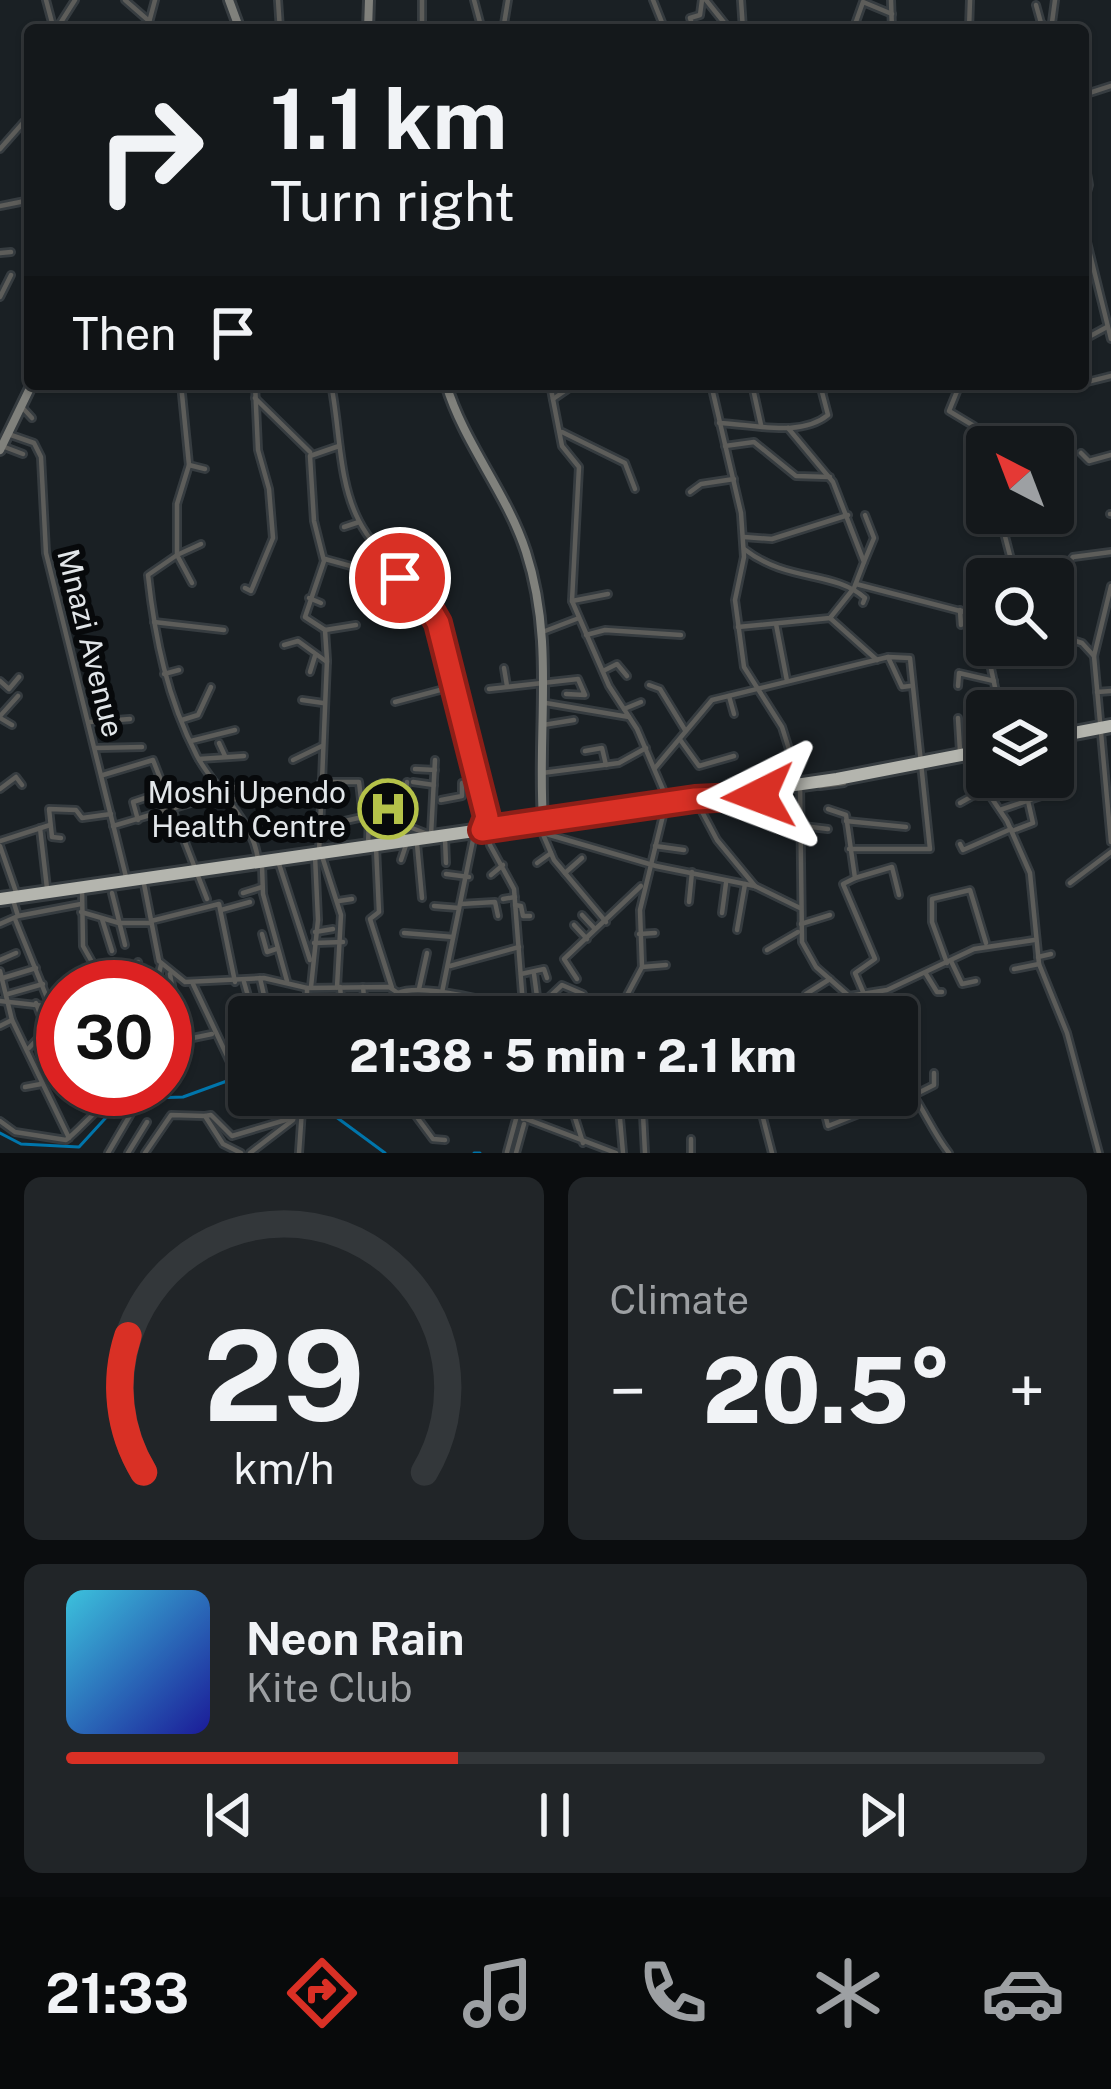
<!DOCTYPE html>
<meta charset="utf-8">
<style>
:root{--surface:#14181b;--page:#212528;--text:#f1f3f6;--muted:#9da0a3;--line:#33373a;--accent:#d93025}
body{margin:0;font-family:"Public Sans",sans-serif;background:var(--page);color:var(--text);height:100vh;display:flex;flex-direction:column;font-size:45px;white-space:nowrap}
*{box-sizing:border-box;margin:0}
p{font-size:39px;color:var(--muted)}
.icon{flex:none;width:66px;height:66px;fill:none;stroke:currentColor;stroke-width:2;stroke-linecap:round;stroke-linejoin:round}
.map{position:relative;height:1153px;overflow:hidden}
.drawer{display:flex;flex-direction:column;gap:24px;padding:24px;background:#0b0d0f;flex:1}
.drawer>*{flex:none}
.guide{position:absolute;left:24px;top:24px;width:1065px;height:366px;border-radius:12px;box-shadow:0 3px 9px #0004,0 0 0 3px var(--line);background:#14181b;color:var(--text);overflow:hidden}
.needle{width:78px;rotate:318deg}
.controls{position:absolute;left:966px;top:426px;display:grid;gap:24px}
.controls a{display:grid;place-items:center;width:108px;height:108px;border-radius:12px;background:var(--surface);box-shadow:0 3px 9px #0004,0 0 0 3px var(--line);font-size:60px}
.speed{position:absolute;left:36px;top:960px;display:flex;gap:24px;font-size:60px;font-weight:700;text-align:center}
.speed>*{display:grid;place-content:center;width:156px;height:156px;border-radius:50%;background:var(--surface);box-shadow:0 3px 9px #0004,0 0 0 3px var(--line);line-height:1}
.speed .limit{border:18px solid #d22;background:#fff;color:#111}
.pin{position:absolute;display:grid;place-items:center;width:102px;height:102px;color:#fff;margin:-51px;border:6px solid #fff;border-radius:50%;box-shadow:0 3px 12px #0007}
.me{position:absolute;width:132px;margin:-66px;rotate:267deg;stroke-linejoin:round;filter:drop-shadow(0 0 9px #0008)}
.turn{display:flex;align-items:center;gap:42px;height:252px;padding:0 48px;font-size:54px}
.turn .icon{width:156px;height:156px;stroke-width:2.5}
.turn b{display:block;font-size:84px;line-height:102px}
.then{display:flex;align-items:center;height:114px;padding:0 48px;background:#0003;gap:24px;font-size:45px}
.big{font-size:90px;font-weight:800;line-height:1.1}
.drawer .widget{flex:1;display:flex;flex-direction:column;justify-content:center;gap:18px;min-width:0;padding:0 42px;border-radius:18px;background:var(--page)}
.drawer .dial{align-items:center;gap:0}
.dial svg{height:312px;overflow:visible;fill:none;stroke:var(--line);stroke-width:7;stroke-linecap:round;text-anchor:middle}
.dial text{fill:var(--text);stroke:none}
.song{display:flex;align-items:center;gap:36px}
.cover{width:144px;height:144px;border-radius:18px;background:linear-gradient(135deg,hsl(190 70% 55%),hsl(240 70% 35%))}
.played{height:12px;border-radius:6px;background:linear-gradient(90deg,var(--accent) 40%,var(--line) 40%)}
.keys{display:flex;justify-content:space-around;direction:ltr}
.heat{display:flex;justify-content:space-between;align-items:center;font-size:66px;direction:ltr}
.drawer .tiles{flex:1;display:grid;gap:24px;grid-template-columns:1fr 1fr}
.widget:last-child{grid-column:span 2}
.trip{position:absolute;left:228px;top:996px;width:690px;height:120px;border-radius:12px;background:var(--surface);box-shadow:0 3px 9px #0004,0 0 0 3px var(--line);font-weight:800;line-height:120px;text-align:center}
.tab-bar{display:flex;height:192px;justify-content:space-around;align-items:center;background:#080a0b;color:var(--muted)}
.tab-bar .icon{width:84px;height:84px}
.tab-bar .selected{color:var(--accent)}
.tab-bar b{font-size:54px;color:var(--text)}
.map>svg:first-child{display:block}
.lines{fill:none;stroke-linecap:round;stroke-linejoin:round}
.stream{stroke:#0075ab;stroke-width:3}
.street-casing{stroke:#363c40;stroke-width:10}
.secondary-casing{stroke:#363c40;stroke-width:14}
.highway-casing{stroke:#363c40;stroke-width:18}
.street{stroke:#5d5d5a;stroke-width:4.5}
.secondary{stroke:#80817c;stroke-width:8}
.highway{stroke:#b4b5ae;stroke-width:12}
.route-casing{stroke:#8d1f18;stroke-width:30}
.route{stroke:#d93025;stroke-width:21}
.labels{text-anchor:middle;dominant-baseline:central;stroke-width:12;stroke-linejoin:round;paint-order:stroke}
.street-label{font-size:30px;fill:#e2e6e9;stroke:#07090b}
.poi-label{font-size:30px;fill:#e2e6e9;stroke:#07090b;text-anchor:end}
</style>
<div class="map">
<svg width="1111" height="1153" viewBox="0 0 1111 1153">
<rect width="100%" height="100%" fill="#1a2024"/>
<g class="lines">
<g class="stream">
<path d="M322 1095 326 1107"/>
<path d="M328 1111 385 1153"/>
<path d="M0 1133 21 1144 79 1147 123 1099 183 1097 249 1073"/>
<path d="M474 1153H480"/>
</g>
<defs>
<g id="street">
<path d="M46 0 54 30"/>
<path d="M125 0 149 21"/>
<path d="M278 0 280 30"/>
<path d="M422 0V30"/>
<path d="M474 0 482 30"/>
<path d="M653 0 665 30"/>
<path d="M706 0 730 30"/>
<path d="M741 0 743 30"/>
<path d="M891 0 892 30"/>
<path d="M1036 5 1041 23 1050 30"/>
<path d="M56 30 75 0"/>
<path d="M147 30 155 0"/>
<path d="M503 30 508 0"/>
<path d="M694 30 690 18 700 15 702 0"/>
<path d="M853 30 863 2 892 14"/>
<path d="M969 30 970 0"/>
<path d="M1051 30 1055 0"/>
<path d="M1083 95 1111 86"/>
<path d="M0 149 30 115"/>
<path d="M1083 150 1089 185 1083 206"/>
<path d="M0 206 30 200"/>
<path d="M1083 226 1111 339"/>
<path d="M0 253 11 252"/>
<path d="M0 297 11 275"/>
<path d="M1083 340 1107 327"/>
<path d="M1083 383 1111 376"/>
<path d="M181 384 189 465 177 504V555L148 575C155 639 167 698 197 756 215 790 255 822 258 861"/>
<path d="M331 384C340 427 338 481 359 521 379 560 421 585 438 623L487 817 484 825"/>
<path d="M550 384 562 446 579 467 572 601 609 686 637 729 667 799 640 910 642 967 626 997 630 1017"/>
<path d="M711 384 741 513 744 557 735 600 744 667 782 727 800 784 802 942 816 967 849 996 860 1017"/>
<path d="M752 384 761 425"/>
<path d="M960 384 949 411 974 426 987 486"/>
<path d="M255 386 314 384"/>
<path d="M255 398 310 452"/>
<path d="M553 399 575 384"/>
<path d="M21 406 32 418"/>
<path d="M719 423C752 424 800 438 828 415L822 392 831 384"/>
<path d="M562 432 625 463 635 489"/>
<path d="M11 435 34 443 41 457 46 553 127 881"/>
<path d="M2 446 23 454"/>
<path d="M725 446 754 442 796 476 830 477"/>
<path d="M1081 453 1089 461 1111 455"/>
<path d="M189 465 205 469"/>
<path d="M690 492 701 484 734 479"/>
<path d="M999 513 1016 579"/>
<path d="M1110 514H1111"/>
<path d="M344 527 359 522"/>
<path d="M744 537 772 539 848 515"/>
<path d="M744 549C788 583 833 570 865 598L863 603"/>
<path d="M325 559 358 568"/>
<path d="M864 562 874 538 865 515"/>
<path d="M1069 562 1073 557 1111 552"/>
<path d="M192 583 177 555 201 544"/>
<path d="M856 584 987 618"/>
<path d="M1111 586 1094 656 1111 842"/>
<path d="M245 588 251 591 273 538 269 489 258 450 255 384"/>
<path d="M309 598 321 603"/>
<path d="M572 601 608 594"/>
<path d="M960 610 961 625"/>
<path d="M963 611 985 640 1000 711"/>
<path d="M830 618 877 660"/>
<path d="M154 622 224 630"/>
<path d="M776 624 787 681"/>
<path d="M738 627 830 618 854 588 864 562 833 482 788 428"/>
<path d="M325 630 356 625"/>
<path d="M545 631 579 618"/>
<path d="M1053 634 1082 643 1094 656"/>
<path d="M586 635 605 630 681 635"/>
<path d="M284 645 298 641 327 662"/>
<path d="M888 657 902 687 910 686"/>
<path d="M504 668 507 686"/>
<path d="M603 671 617 664 627 676"/>
<path d="M310 672 315 656"/>
<path d="M164 674 179 670"/>
<path d="M0 681 9 689 19 677"/>
<path d="M649 685 660 689 685 730"/>
<path d="M958 686 959 673 994 681"/>
<path d="M489 689 578 679 585 695 566 694"/>
<path d="M1097 692 1111 691"/>
<path d="M729 696 734 714"/>
<path d="M302 700 323 703"/>
<path d="M395 702 455 686"/>
<path d="M546 703 629 717"/>
<path d="M624 709 641 702"/>
<path d="M0 716 18 696"/>
<path d="M0 718 12 725"/>
<path d="M958 718 960 751 1007 821 1030 873 1039 964 1067 1033 1099 1153"/>
<path d="M182 720 198 715 211 687"/>
<path d="M90 722 130 719"/>
<path d="M543 725 574 720"/>
<path d="M191 741 235 730"/>
<path d="M681 741 699 766 734 756"/>
<path d="M219 743 225 756"/>
<path d="M96 748 142 747"/>
<path d="M585 751 602 748 606 765"/>
<path d="M199 759 244 756"/>
<path d="M293 760 322 746"/>
<path d="M655 768 712 700 888 657 910 658 930 849H849"/>
<path d="M415 769 435 770"/>
<path d="M542 773 619 763 646 748"/>
<path d="M103 775 153 760 207 899"/>
<path d="M321 782H359L363 816"/>
<path d="M413 782 434 785"/>
<path d="M820 786 844 783"/>
<path d="M0 789 16 777 22 785"/>
<path d="M743 793 749 815"/>
<path d="M773 794 782 808"/>
<path d="M222 795 244 782"/>
<path d="M226 800 259 797"/>
<path d="M441 800 462 796V783L477 781"/>
<path d="M960 803 985 789"/>
<path d="M698 804 717 840 755 886"/>
<path d="M828 809 846 815 855 878 843 884 875 959 855 973 864 994"/>
<path d="M1000 810 1050 793"/>
<path d="M376 814 382 783"/>
<path d="M138 820 133 802 154 795"/>
<path d="M846 821 906 827"/>
<path d="M402 822 407 782"/>
<path d="M113 826 191 803"/>
<path d="M803 826 828 829"/>
<path d="M40 828 47 888"/>
<path d="M488 829 490 845 514 889 523 1005 545 1001V1017"/>
<path d="M1012 831 1033 823 1028 801"/>
<path d="M542 832 554 860 606 922"/>
<path d="M543 833 656 866 755 886 800 908"/>
<path d="M287 834 376 814 430 835"/>
<path d="M431 835 435 760"/>
<path d="M61 838 52 837 49 809 76 810 82 818 111 814"/>
<path d="M445 839 446 863"/>
<path d="M0 841 50 825"/>
<path d="M417 844 422 898"/>
<path d="M960 844 963 850 1011 829"/>
<path d="M0 846 16 892"/>
<path d="M368 846 369 816"/>
<path d="M655 846 684 850"/>
<path d="M376 847 379 912 370 919 392 988"/>
<path d="M319 853 327 660 325 630 305 617 324 561 314 521 310 456 339 446"/>
<path d="M321 853 341 915 337 987"/>
<path d="M401 860 406 845"/>
<path d="M537 863 551 853"/>
<path d="M279 864 310 960"/>
<path d="M262 866 263 894 287 981"/>
<path d="M565 873 582 858"/>
<path d="M446 874 469 877"/>
<path d="M491 875 503 865"/>
<path d="M855 878 892 867 899 895"/>
<path d="M143 879 159 961 185 982 264 978 307 988 389 987 398 993C424 982 494 1004 524 1008"/>
<path d="M1070 883 1111 852"/>
<path d="M82 887 83 946 106 987"/>
<path d="M112 893 125 945"/>
<path d="M243 893 262 887"/>
<path d="M503 899 515 897"/>
<path d="M339 901 352 899"/>
<path d="M689 902 692 872"/>
<path d="M461 904 495 902 498 916"/>
<path d="M515 905 521 906 523 916H530"/>
<path d="M434 906 459 908"/>
<path d="M221 910 250 902"/>
<path d="M81 912 119 923H151"/>
<path d="M722 913 726 883"/>
<path d="M582 915 595 929"/>
<path d="M18 916 81 904"/>
<path d="M15 919 50 1005"/>
<path d="M102 919 112 951"/>
<path d="M151 921 219 904 235 982"/>
<path d="M0 924 18 916 13 900"/>
<path d="M801 924 830 915"/>
<path d="M574 925 587 939"/>
<path d="M737 930 745 884"/>
<path d="M315 932 333 929"/>
<path d="M404 933 453 937"/>
<path d="M262 934 267 952 276 949"/>
<path d="M639 934 655 933"/>
<path d="M314 943 343 942"/>
<path d="M767 950 798 932"/>
<path d="M1038 957 1051 954"/>
<path d="M0 960 16 953"/>
<path d="M951 961 962 984 976 981"/>
<path d="M138 962 140 984"/>
<path d="M947 963 932 922V899L970 890 986 943"/>
<path d="M450 966 519 947"/>
<path d="M642 967 666 965"/>
<path d="M1014 969 1039 964"/>
<path d="M0 971 12 1020 69 1138"/>
<path d="M170 974 183 1052"/>
<path d="M521 974 544 969 547 978"/>
<path d="M534 974 538 1004"/>
<path d="M926 974 937 992H942"/>
<path d="M3 978 36 968"/>
<path d="M260 978 269 1017"/>
<path d="M577 979 564 959 641 886"/>
<path d="M244 982 254 1017"/>
<path d="M193 984 231 1064"/>
<path d="M126 987 157 982 161 965"/>
<path d="M311 987 318 920 315 856"/>
<path d="M340 987 343 1017"/>
<path d="M363 987 366 1017"/>
<path d="M419 989 427 953"/>
<path d="M8 994 43 984"/>
<path d="M849 996 887 990 974 949 1034 940"/>
<path d="M0 1001 63 1008"/>
<path d="M545 1001 562 985 583 994 590 1017"/>
<path d="M365 1006H374L375 1017"/>
<path d="M456 1011 479 1016"/>
<path d="M330 1014 343 1015"/>
<path d="M307 1017V988"/>
<path d="M392 1017 398 993"/>
<path d="M437 1017 474 835"/>
<path d="M808 1017 813 1010 806 994 830 979"/>
<path d="M832 1017 851 1001"/>
<path d="M0 1026 12 1020"/>
<path d="M183 1040 212 1034"/>
<path d="M29 1048 46 1030 36 1003"/>
<path d="M897 1076C920 1097 929 1128 949 1153"/>
<path d="M25 1087 41 1084"/>
<path d="M916 1094 934 1085V1073"/>
<path d="M381 1095 390 1108"/>
<path d="M433 1095 442 1109 452 1105 449 1095"/>
<path d="M550 1095 571 1105 583 1143"/>
<path d="M642 1095 645 1153"/>
<path d="M766 1095 763 1118 772 1153"/>
<path d="M820 1095 828 1126 914 1092"/>
<path d="M618 1096 623 1153"/>
<path d="M343 1100 353 1113"/>
<path d="M405 1101 433 1139 445 1140"/>
<path d="M487 1104 616 1153"/>
<path d="M302 1113 317 1114 349 1099 383 1113 418 1095"/>
<path d="M644 1115 688 1100"/>
<path d="M205 1116 211 1115 232 1136 302 1115"/>
<path d="M523 1119 526 1095"/>
<path d="M0 1121 15 1132 66 1140C88 1123 106 1092 138 1092"/>
<path d="M691 1139V1153"/>
<path d="M507 1152 516 1119"/>
<path d="M108 1153 136 1105"/>
<path d="M128 1153 147 1122"/>
<path d="M145 1153 171 1115 205 1116 223 1144 241 1153"/>
<path d="M250 1153 293 1120"/>
<path d="M299 1153 303 1095"/>
<path d="M516 1153 524 1124"/>
</g>
<g id="secondary">
<path d="M229 0 240 30"/>
<path d="M368 30 369 0"/>
<path d="M446 384C464 444 507 493 526 552 555 641 537 729 543 820"/>
<path d="M0 450 32 384"/>
</g>
<g id="highway">
<path d="M1053 737 1111 726"/>
<path d="M0 899 837 779 987 750"/>
</g>
</defs>
<use href="#street" class="street-casing"/>
<use href="#secondary" class="secondary-casing"/>
<use href="#highway" class="highway-casing"/>
<use href="#street" class="street"/>
<use href="#secondary" class="secondary"/>
<use href="#highway" class="highway"/>
</g>
<g class="lines">
<defs>
<path id="route" d="M400 578 426 602 438 623 487 817 482 830 695 799 759 796"/>
</defs>
<use href="#route" class="route-casing"/>
<use href="#route" class="route"/>
</g>
<defs>
<symbol id="hospital-ring" viewBox="-11 -11 22 22"><circle r="9.5" fill="#07090b" stroke="#b5c249" stroke-width="1.5"/><path d="M-5-5h3v3.5h4V-5h3V5h-3V1.5h-4V5h-3Z" fill="#b5c249"/></symbol>
</defs>
<g fill-rule="evenodd">
<use href="#hospital-ring" x="355" y="776" width="66" height="66"/>
</g>
<g class="labels">
<g class="street-label">
<text transform="translate(91 643) rotate(76)">Mnazi Avenue</text>
</g>
<g class="poi-label">
<text x="346" y="792">Moshi Upendo<tspan x="346" dy="34">Health Centre</tspan></text>
</g>
</g>
</svg>
<div class="controls">
<a><svg class="needle" viewBox="-14 -14 28 28"><path d="M0-13l5 13h-10z" fill="#e53935"/><path d="M0 13l5-13h-10z" fill="#9da0a3"/></svg></a>
<a><svg class="icon" aria-label="search" viewBox="0 0 24 24"><circle cx="10" cy="10" r="6"/><path d="M15 15l6 6"/></svg></a>
<a><svg class="icon" aria-label="layers" viewBox="0 0 24 24"><path d="M12 4l9 5-9 5-9-5zM3 14l9 5 9-5"/></svg></a>
</div>
<div class="speed"><div class="limit">30</div></div>
<div class="pin" style="left:400px;top:578px;background:#d93025"><svg class="icon" aria-label="arrive" viewBox="0 0 24 24"><path d="M6 21V4h12l-3 4 3 4H6"/></svg></div>
<svg class="me" style="left:759px;top:796px" viewBox="-20 -20 40 40"><path d="M0-17L14 15 0 8-14 15z" fill="#d93025" stroke="#fff" stroke-width="4"/></svg>
<div class="trip">21:38 · 5 min · 2.1 km</div>
<div class="guide">
<div class="turn"><svg class="icon" aria-label="right" viewBox="0 0 24 24"><path d="M7 20v-9h11M14 6l5 5-5 5"/></svg><div><b>1.1 km</b>Turn right</div></div>
<div class="then">Then<svg class="icon" aria-label="arrive" viewBox="0 0 24 24"><path d="M6 21V4h12l-3 4 3 4H6"/></svg></div>
</div>
</div>
<section class="drawer">
<div class="tiles">
<div class="widget dial"><svg viewBox="0 0 100 80">
<path d="M14 69A42 42 0 1 1 86 69"/>
<path d="M14 69A42 42 0 0 1 10 34" stroke="#d93025"/>
<text x="50" y="56" font-size="32" font-weight="700">29</text>
<text x="50" y="72" font-size="11">km/h</text>
</svg></div>
<div class="widget"><p>Climate</p>
<div class="heat"><a>−</a><b class="big">20.5°</b><a>+</a></div>
</div>
<div class="widget">
<div class="song"><i class="cover"></i><div><b>Neon Rain</b><p>Kite Club</p></div></div>
<div class="played"></div>
<div class="keys"><svg class="icon" aria-label="previous" viewBox="0 0 24 24"><path d="M18 5L8 12l10 7zM5 5v14"/></svg><svg class="icon" aria-label="pause" viewBox="0 0 24 24"><path d="M8 5v14M16 5v14"/></svg><svg class="icon" aria-label="next" viewBox="0 0 24 24"><path d="M6 5l10 7-10 7zM19 5v14"/></svg></div>
</div>
</div>
</section>
<nav class="tab-bar">
<b>21:33</b>
<svg class="icon selected" aria-label="directions" viewBox="0 0 24 24"><path d="M12 3l9 9-9 9-9-9zM9 14v-3h6M13 9l2 2-2 2"/></svg>
<svg class="icon" aria-label="music" viewBox="0 0 24 24"><path d="M9 18V5l10-2v13"/><circle cx="6" cy="18" r="3"/><circle cx="16" cy="16" r="3"/></svg>
<svg class="icon" aria-label="phone" viewBox="0 0 24 24"><path d="M5 4h4l2 5-3 2q2 4 5 5l2-3 5 2v4C11 20 4 13 5 4z"/></svg>
<svg class="icon" aria-label="climate" viewBox="0 0 24 24"><path d="M12 3v18M4 7l16 10M4 17L20 7"/></svg>
<svg class="icon" aria-label="car" viewBox="0 0 24 24"><path d="M5 17H2v-5l4-1 3-4h7l3 4 3 1v5h-3M9 17h6M6 11h13"/><circle cx="7" cy="17" r="2"/><circle cx="17" cy="17" r="2"/></svg>
</nav>
